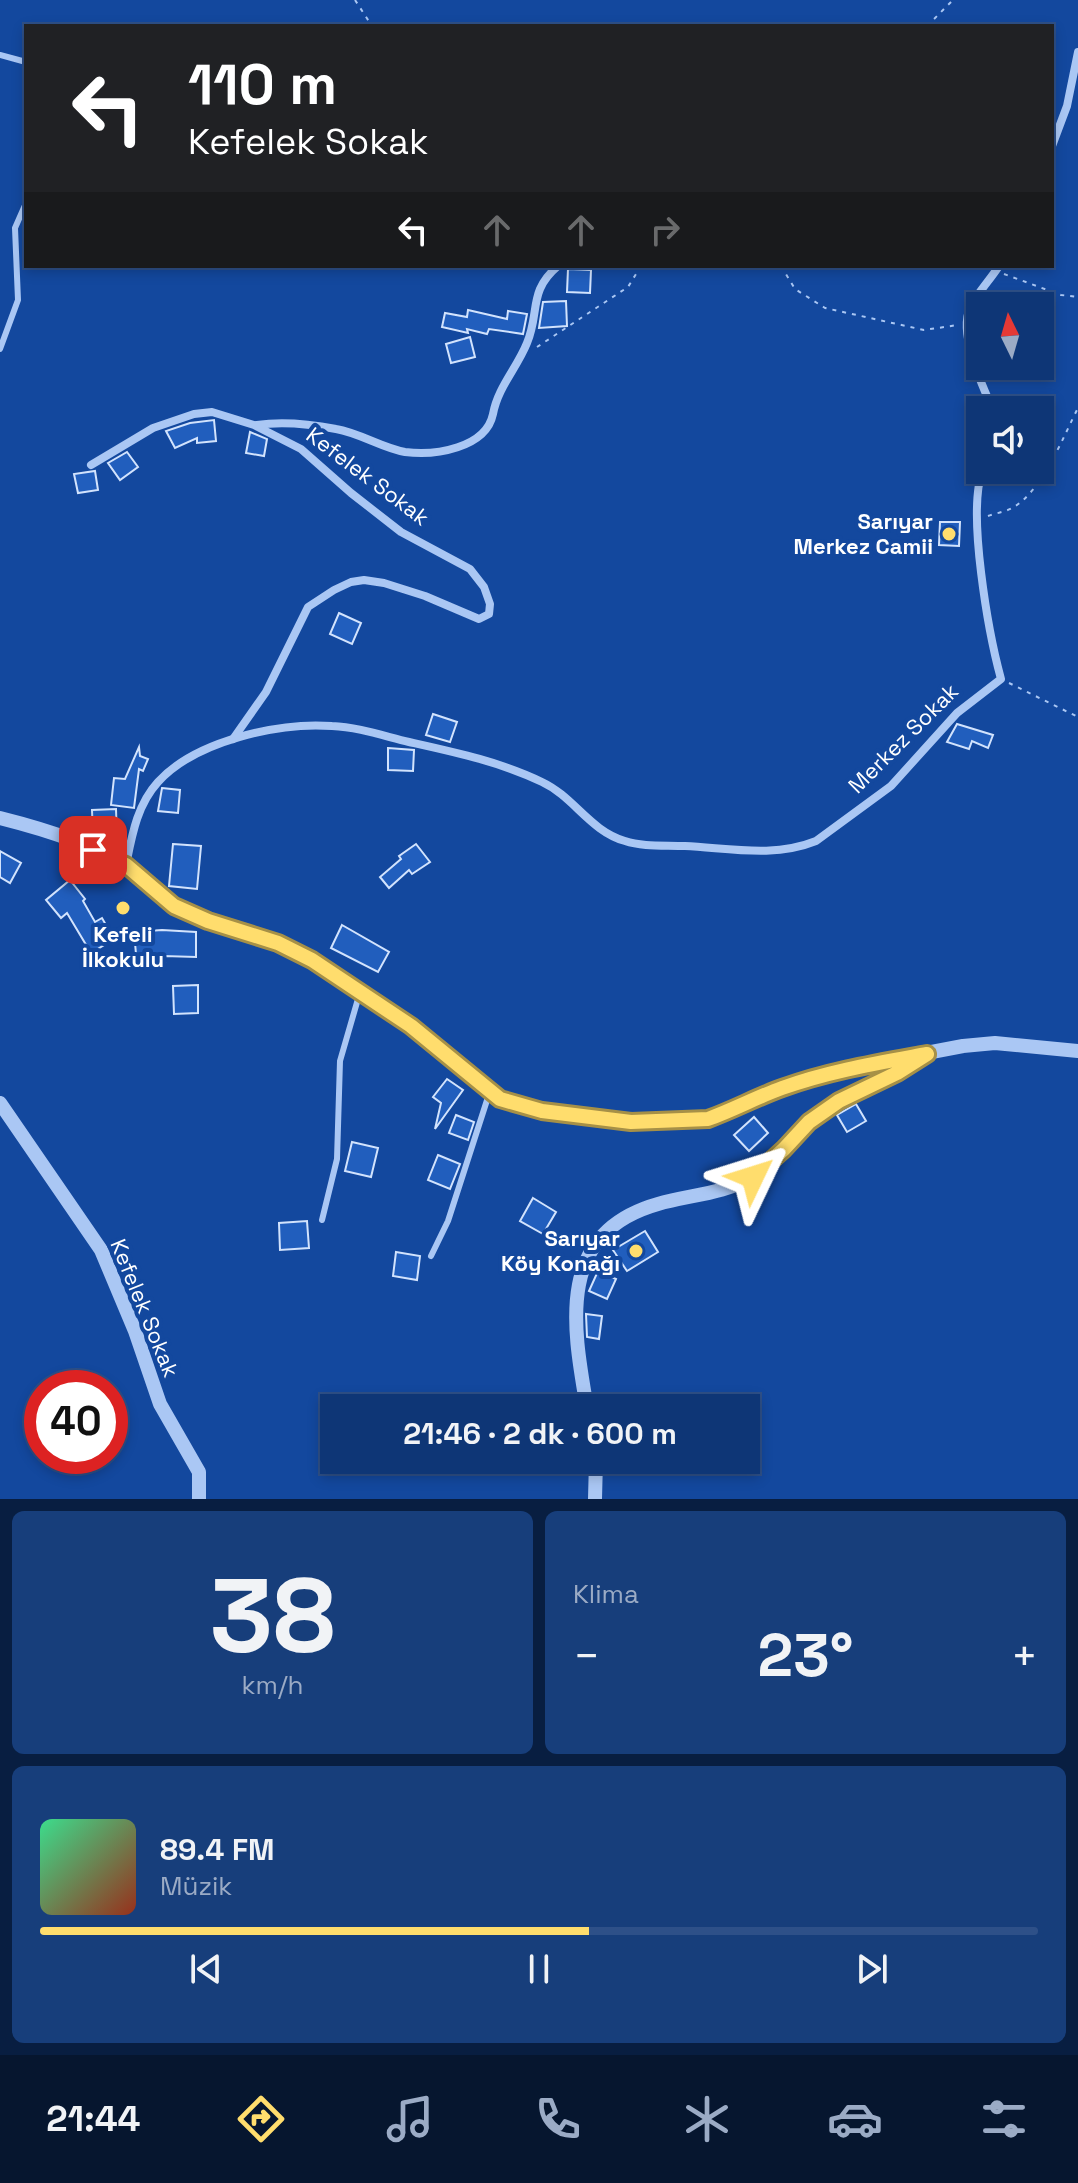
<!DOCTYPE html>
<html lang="tr">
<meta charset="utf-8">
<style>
:root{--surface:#0e3676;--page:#173e7b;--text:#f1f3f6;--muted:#9babc5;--line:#2e5088;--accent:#ffdd6d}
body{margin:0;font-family:"Space Grotesk",sans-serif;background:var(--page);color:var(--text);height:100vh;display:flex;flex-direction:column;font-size:30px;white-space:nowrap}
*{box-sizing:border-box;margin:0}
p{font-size:26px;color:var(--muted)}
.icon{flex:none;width:44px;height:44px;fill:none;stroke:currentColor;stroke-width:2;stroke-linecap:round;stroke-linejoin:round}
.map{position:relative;height:1499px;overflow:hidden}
.drawer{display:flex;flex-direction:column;gap:12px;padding:12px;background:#081e41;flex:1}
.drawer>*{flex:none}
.hud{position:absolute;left:24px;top:24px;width:1030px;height:244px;border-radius:0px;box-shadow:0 4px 12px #0003,0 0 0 2px var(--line);background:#202124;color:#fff;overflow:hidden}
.needle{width:52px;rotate:355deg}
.buttons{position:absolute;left:966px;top:292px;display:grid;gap:16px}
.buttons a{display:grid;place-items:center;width:88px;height:88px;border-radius:0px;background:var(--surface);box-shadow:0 4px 12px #0003,0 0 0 2px var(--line);font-size:40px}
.speed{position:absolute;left:24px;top:1370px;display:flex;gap:16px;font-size:40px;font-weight:700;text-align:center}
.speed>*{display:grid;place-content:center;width:104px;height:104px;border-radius:50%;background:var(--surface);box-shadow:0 4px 12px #0003,0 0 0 2px var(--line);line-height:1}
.speed .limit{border:12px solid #d22;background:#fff;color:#111}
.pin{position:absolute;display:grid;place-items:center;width:68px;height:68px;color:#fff;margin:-34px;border-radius:16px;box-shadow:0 4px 12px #0006}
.me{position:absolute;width:88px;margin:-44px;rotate:49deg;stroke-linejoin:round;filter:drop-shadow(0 0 6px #0008)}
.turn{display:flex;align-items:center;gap:28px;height:168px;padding:0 32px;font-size:36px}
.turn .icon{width:104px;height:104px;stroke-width:2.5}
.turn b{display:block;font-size:56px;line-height:68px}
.lanes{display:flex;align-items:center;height:76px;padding:0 32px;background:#0003;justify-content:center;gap:40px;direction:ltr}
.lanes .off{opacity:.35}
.big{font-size:60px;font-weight:600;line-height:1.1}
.drawer .tile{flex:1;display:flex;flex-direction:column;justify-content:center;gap:12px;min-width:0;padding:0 28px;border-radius:12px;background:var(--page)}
.drawer .dial{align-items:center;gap:0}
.dial b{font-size:104px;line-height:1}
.song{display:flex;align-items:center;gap:24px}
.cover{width:96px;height:96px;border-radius:12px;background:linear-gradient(135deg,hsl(150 70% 55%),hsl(10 70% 35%))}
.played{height:8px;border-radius:4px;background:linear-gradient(90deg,var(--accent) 55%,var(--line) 55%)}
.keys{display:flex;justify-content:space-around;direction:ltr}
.heat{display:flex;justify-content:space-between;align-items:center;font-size:44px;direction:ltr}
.drawer .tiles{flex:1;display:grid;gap:12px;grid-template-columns:1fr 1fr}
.tile:last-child{grid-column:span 2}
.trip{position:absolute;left:320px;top:1394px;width:440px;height:80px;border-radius:0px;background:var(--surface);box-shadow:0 4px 12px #0003,0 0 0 2px var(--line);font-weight:600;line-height:80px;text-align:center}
.tab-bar{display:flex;height:128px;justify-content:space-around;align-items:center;background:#06162f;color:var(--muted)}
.tab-bar .icon{width:56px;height:56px}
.tab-bar .on{color:var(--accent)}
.tab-bar b{font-size:36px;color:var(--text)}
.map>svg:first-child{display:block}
.building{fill:#215ebd;stroke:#d2e3fd;stroke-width:2}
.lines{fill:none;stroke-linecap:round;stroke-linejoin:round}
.path{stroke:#aac7f4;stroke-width:2;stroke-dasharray:4 6;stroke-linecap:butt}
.service{stroke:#aac7f4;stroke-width:6}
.minor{stroke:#aac7f4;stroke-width:8}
.tertiary{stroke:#aac7f4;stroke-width:14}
.route-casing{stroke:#a69047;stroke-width:20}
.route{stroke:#ffdd6d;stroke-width:14}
.poi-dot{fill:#ffdd6d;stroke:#13489e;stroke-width:3}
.labels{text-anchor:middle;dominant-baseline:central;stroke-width:8;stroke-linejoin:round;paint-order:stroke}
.street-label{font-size:22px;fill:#fff;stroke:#13489e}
.poi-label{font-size:22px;font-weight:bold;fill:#fff;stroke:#13489e;text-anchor:end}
</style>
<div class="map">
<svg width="1078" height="1499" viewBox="0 0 1078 1499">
<rect width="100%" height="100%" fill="#13489e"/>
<g class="building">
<path d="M568 269 591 270 590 293 567 292Z"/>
<path d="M566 301 567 326 539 328 543 302Z"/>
<path d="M468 310 507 319 508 311 527 314 523 334 489 329 487 334 467 329 468 333 442 327 445 313 467 317Z"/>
<path d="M470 337 475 357 451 363 446 344Z"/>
<path d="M214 420 216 441 197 443V438L175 448 166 431 190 423Z"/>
<path d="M250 432 267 439 264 456 246 453Z"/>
<path d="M127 452 138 467 120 480 108 463Z"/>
<path d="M95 471 98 490 78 493 74 474Z"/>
<path d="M940 522H960L959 546 939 545Z"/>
<path d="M339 613 361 623 352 644 330 634Z"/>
<path d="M433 714 457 722 450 742 426 735Z"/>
<path d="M957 724 993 735 988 748 972 741 969 749 947 742Z"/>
<path d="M139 747 140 756 148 759 143 771 139 769 134 808 111 805 114 778 125 779Z"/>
<path d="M388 748 414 750 413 771 388 770Z"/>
<path d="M162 788 180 790 178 813 158 811Z"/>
<path d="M116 809 117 840H99L93 838 92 810Z"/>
<path d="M173 844 201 846 197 889 169 886Z"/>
<path d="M416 844 430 862 412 874 409 870 389 888 380 877 401 859 399 856Z"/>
<path d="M0 851 21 863 10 883 0 877Z"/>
<path d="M70 880 85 899 83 901 95 922 102 918 114 939 91 953 67 913 61 918 46 900Z"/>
<path d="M342 925 389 952 378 972 331 948Z"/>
<path d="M162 930 196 932V957L164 956 165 962 137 965 134 932Z"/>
<path d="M198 985V1013L174 1014 173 986Z"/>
<path d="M447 1079 463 1090 435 1129 441 1103 433 1097Z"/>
<path d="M856 1104 866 1121 847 1132 837 1115Z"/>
<path d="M456 1115 474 1122 468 1140 449 1133Z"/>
<path d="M754 1117 768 1133 749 1151 734 1135Z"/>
<path d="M352 1142 378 1148 371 1177 345 1171Z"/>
<path d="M438 1155 460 1164 450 1189 428 1180Z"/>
<path d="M533 1198 556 1212 543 1234 520 1221Z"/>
<path d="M307 1221 309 1248 280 1250 279 1223Z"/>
<path d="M645 1231 658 1252 627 1271 613 1250Z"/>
<path d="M396 1252 420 1256 417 1280 393 1276Z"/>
<path d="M598 1271 616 1279 607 1299 589 1291Z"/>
<path d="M586 1314 602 1316 599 1339 587 1337Z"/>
</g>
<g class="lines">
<g class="path">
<path d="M355 0 372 26"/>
<path d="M927 26 953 0"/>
<path d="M781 266 795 289 825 308 924 330 958 325"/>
<path d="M1004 274 1061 295 1078 297"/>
<path d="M537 347 628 287 641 266"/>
<path d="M988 516C996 513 1005 512 1012 508 1042 492 1063 437 1078 408"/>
<path d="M1009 683 1078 717"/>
</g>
<g class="service">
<path d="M0 55 26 62"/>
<path d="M0 349 18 300 15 228 26 203"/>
<path d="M322 1220 337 1159 340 1061 360 992"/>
<path d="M431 1256 448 1221 489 1094"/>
</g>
<g class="minor">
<path d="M1052 146 1067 106 1078 52"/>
<path d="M993 410C982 385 958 334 970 308 977 293 990 280 999 266"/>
<path d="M257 425C283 421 310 424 336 429 360 433 382 448 405 452 435 456 486 448 493 414 498 387 517 368 527 343 540 312 528 291 558 266"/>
<path d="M91 465 153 428 194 414 212 412 254 425 301 449 351 493 401 532 470 569 484 587 490 604 489 614 479 619 425 596 384 583 364 580 351 582 334 590 308 607 266 692 233 739"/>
<path d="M126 865C132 835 137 805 158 782 195 741 279 722 332 726 358 727 384 736 409 742 454 752 501 762 542 782 574 797 590 831 625 841 643 847 665 845 685 846 729 848 774 858 816 841L891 786 957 713 1001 679C989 635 966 510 983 470"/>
</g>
<g class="tertiary">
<path d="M0 818C40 828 90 843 125 865 144 876 157 897 177 907 220 930 270 934 312 960 355 987 399 1014 437 1047 457 1063 475 1084 498 1097 537 1119 663 1127 708 1119L783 1088 819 1077 858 1066 963 1046 995 1043 1078 1051"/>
<path d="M0 1103 101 1250 135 1331 160 1404 199 1472V1499"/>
<path d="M587 1408C573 1327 555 1233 658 1204 689 1195 724 1194 752 1177 775 1163 790 1139 809 1122 841 1093 885 1081 920 1058"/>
<path d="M595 1499 596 1460"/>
</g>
</g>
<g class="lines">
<defs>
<path id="route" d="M93 850 126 865 174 906 208 921 278 943 312 960 411 1026 500 1099 542 1111 631 1122 708 1119C733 1110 757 1097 782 1088 829 1071 878 1063 927 1054L897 1073 839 1101 809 1122 784 1149 753 1177"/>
</defs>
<use href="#route" class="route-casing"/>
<use href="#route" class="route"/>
</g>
<g class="poi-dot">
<circle cx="949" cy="534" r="8"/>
<circle cx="123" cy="908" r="8"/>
<circle cx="636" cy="1251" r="8"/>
</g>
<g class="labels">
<g class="street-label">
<text transform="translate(368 476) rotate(37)">Kefelek Sokak</text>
<text transform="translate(903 738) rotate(-45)">Merkez Sokak</text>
<text transform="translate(145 1308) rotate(68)">Kefelek Sokak</text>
</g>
<g class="poi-label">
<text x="933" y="521">Sarıyar<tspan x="933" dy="25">Merkez Camii</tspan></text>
<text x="123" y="934" text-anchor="middle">Kefeli<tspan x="123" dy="25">İlkokulu</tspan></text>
<text x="620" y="1238">Sarıyar<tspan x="620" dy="25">Köy Konağı</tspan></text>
</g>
</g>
</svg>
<div class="buttons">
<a><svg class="needle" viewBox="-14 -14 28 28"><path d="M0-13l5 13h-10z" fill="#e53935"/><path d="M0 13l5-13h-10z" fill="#9babc5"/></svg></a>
<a><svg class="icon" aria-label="sound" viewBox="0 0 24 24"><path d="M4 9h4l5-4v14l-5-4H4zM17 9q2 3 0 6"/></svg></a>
</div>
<div class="speed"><div class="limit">40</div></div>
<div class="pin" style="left:93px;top:850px;background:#d93025"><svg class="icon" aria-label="arrive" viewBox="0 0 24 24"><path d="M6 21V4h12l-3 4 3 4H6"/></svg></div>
<svg class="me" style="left:753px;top:1177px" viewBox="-20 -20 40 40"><path d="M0-17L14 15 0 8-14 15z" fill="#ffdd6d" stroke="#fff" stroke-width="4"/></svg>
<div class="trip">21:46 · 2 dk · 600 m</div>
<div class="hud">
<div class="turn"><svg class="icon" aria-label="left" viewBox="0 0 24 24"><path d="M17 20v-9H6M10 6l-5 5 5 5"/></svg><div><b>110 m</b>Kefelek Sokak</div></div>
<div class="lanes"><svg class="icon" aria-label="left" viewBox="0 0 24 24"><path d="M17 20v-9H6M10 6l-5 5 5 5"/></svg><svg class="icon off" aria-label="ahead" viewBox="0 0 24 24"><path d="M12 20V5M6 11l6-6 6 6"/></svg><svg class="icon off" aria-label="ahead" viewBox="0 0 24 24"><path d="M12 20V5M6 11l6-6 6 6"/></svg><svg class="icon off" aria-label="right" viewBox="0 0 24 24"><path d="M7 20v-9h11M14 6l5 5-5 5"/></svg></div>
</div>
</div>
<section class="drawer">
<div class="tiles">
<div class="tile dial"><b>38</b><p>km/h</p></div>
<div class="tile"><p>Klima</p>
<div class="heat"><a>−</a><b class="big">23°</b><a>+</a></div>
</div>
<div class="tile">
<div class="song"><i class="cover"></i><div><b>89.4 FM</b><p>Müzik</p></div></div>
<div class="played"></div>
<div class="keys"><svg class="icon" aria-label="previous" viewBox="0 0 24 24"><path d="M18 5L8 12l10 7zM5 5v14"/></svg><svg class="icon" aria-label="pause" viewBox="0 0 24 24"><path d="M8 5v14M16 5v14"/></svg><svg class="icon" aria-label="next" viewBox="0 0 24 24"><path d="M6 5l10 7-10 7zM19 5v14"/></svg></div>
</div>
</div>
</section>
<nav class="tab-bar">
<b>21:44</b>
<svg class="icon on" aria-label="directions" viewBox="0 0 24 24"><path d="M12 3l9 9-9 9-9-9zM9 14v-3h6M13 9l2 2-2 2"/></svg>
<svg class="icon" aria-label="music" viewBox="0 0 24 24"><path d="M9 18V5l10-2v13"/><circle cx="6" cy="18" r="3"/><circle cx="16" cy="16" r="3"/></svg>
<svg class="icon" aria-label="phone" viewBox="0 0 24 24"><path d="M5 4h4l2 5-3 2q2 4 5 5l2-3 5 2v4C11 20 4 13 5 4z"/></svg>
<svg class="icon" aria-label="climate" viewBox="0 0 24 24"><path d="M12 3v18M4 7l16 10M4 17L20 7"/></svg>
<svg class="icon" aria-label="car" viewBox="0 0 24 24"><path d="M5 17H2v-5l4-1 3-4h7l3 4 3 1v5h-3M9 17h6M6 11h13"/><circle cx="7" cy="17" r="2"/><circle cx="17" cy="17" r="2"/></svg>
<svg class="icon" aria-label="filters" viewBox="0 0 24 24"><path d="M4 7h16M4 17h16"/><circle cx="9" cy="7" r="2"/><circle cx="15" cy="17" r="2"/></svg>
</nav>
